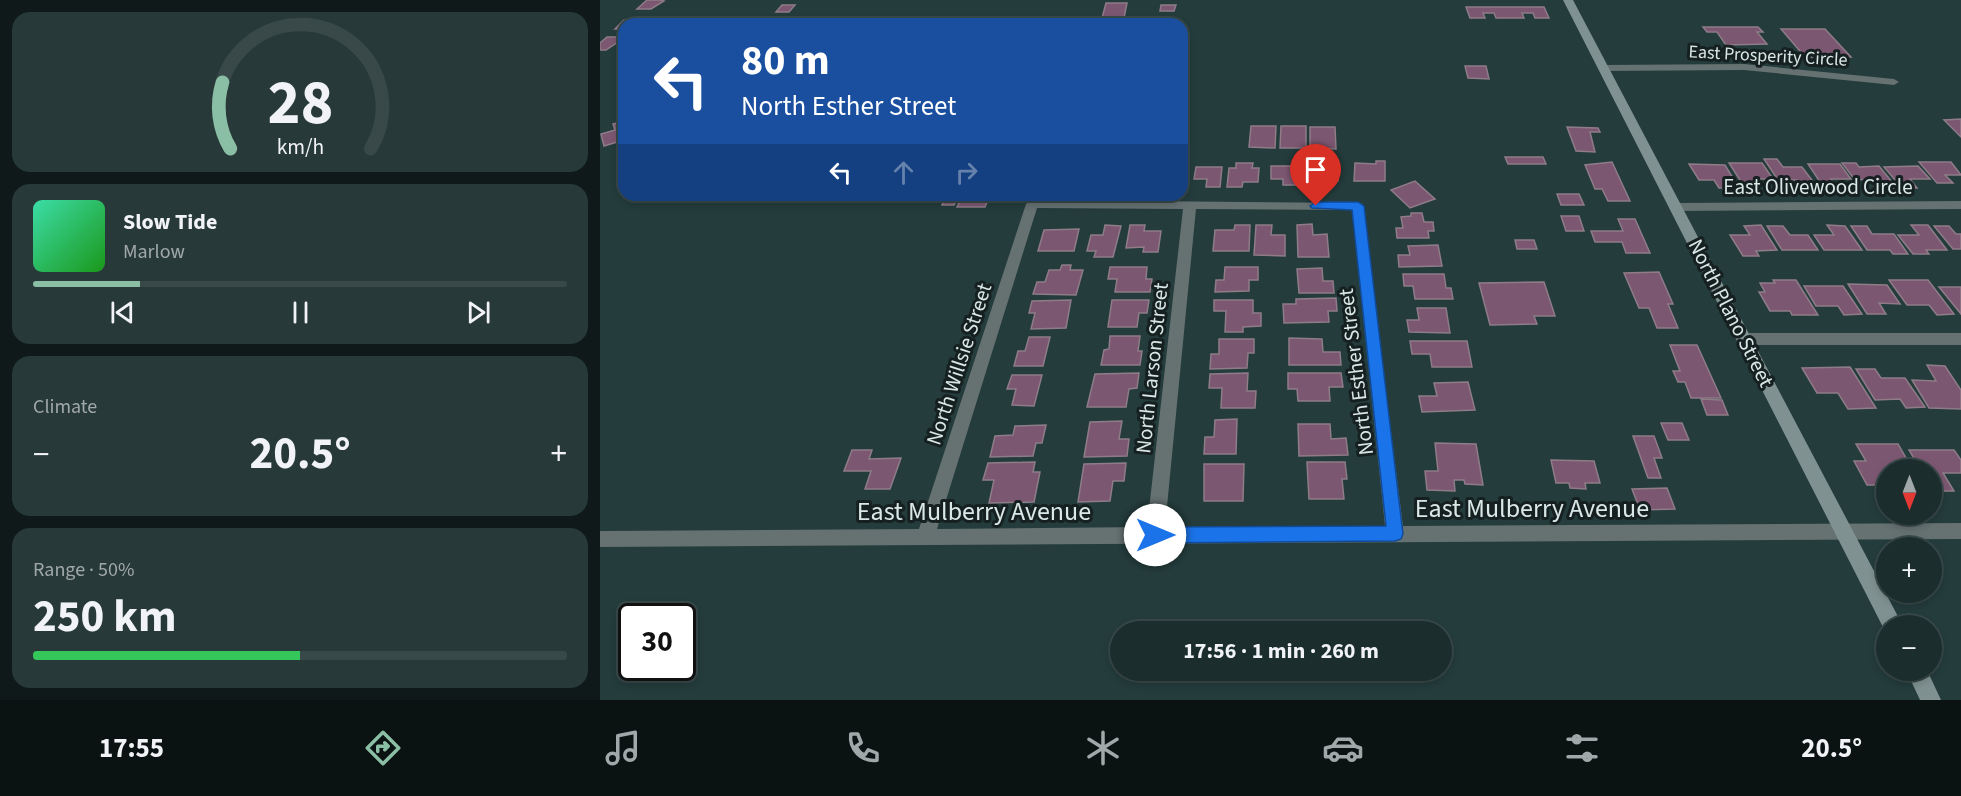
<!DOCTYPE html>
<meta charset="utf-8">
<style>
:root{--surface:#1b2d2d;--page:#283939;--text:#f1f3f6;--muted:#a0a8aa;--line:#394949;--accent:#8abfa5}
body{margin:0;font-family:"Source Sans 3",sans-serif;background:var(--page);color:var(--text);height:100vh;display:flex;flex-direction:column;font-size:22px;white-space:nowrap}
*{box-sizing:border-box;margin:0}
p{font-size:20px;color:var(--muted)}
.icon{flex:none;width:33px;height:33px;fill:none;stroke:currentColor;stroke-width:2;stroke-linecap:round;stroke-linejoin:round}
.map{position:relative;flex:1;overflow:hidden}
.side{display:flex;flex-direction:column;gap:12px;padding:12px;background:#0f1919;width:600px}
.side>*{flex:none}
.banner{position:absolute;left:18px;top:18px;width:570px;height:183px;border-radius:18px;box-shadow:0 3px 9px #0003,0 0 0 2px var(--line);background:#1a4fa0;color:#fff;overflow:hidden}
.needle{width:39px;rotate:180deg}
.fabs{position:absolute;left:1276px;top:459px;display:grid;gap:12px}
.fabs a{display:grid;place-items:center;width:66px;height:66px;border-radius:50%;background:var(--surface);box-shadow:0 3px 9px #0003,0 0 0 2px var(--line);font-size:30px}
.speed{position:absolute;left:18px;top:603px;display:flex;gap:12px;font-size:30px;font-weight:700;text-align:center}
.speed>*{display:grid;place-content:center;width:78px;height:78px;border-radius:50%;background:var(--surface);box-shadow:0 3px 9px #0003,0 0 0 2px var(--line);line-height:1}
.speed .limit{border:3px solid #111;border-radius:9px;background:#fff;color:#111}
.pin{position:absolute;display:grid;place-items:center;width:51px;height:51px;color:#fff;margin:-62px -26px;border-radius:50% 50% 50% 0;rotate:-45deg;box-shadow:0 0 6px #0007}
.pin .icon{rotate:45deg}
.me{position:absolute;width:66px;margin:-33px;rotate:90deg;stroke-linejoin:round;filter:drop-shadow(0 0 4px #0008)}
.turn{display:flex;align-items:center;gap:21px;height:126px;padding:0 24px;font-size:27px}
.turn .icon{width:78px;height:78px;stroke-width:2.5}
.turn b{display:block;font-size:42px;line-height:51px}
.lanes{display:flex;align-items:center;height:57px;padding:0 24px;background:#0003;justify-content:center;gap:30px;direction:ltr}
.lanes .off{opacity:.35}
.big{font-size:45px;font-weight:700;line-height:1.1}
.side .widget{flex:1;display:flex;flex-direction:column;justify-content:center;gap:9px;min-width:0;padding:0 21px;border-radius:18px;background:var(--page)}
.side .dial{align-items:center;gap:0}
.dial svg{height:156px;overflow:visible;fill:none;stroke:var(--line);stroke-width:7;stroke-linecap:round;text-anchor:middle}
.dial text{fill:var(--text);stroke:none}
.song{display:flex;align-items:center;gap:18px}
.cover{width:72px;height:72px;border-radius:9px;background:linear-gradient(135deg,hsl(160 70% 55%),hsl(120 70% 35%))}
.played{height:6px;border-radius:3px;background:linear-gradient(90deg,var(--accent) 20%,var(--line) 20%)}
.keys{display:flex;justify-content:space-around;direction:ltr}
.heat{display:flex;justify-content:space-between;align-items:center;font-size:33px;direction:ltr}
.charge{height:9px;border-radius:4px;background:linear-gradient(90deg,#34c759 50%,var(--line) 0)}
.trip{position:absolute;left:510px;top:621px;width:342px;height:60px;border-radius:30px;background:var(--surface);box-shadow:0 3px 9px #0003,0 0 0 2px var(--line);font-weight:700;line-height:60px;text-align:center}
.menu{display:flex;height:96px;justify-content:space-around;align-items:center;background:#0b1212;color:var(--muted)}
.menu .icon{width:42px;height:42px}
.menu .on{color:var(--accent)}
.menu b{font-size:27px;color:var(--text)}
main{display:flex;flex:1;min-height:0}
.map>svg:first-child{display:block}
.building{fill:#7c5771;stroke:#8e7c88;stroke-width:1.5}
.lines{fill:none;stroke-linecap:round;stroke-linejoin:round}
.street{fill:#667171;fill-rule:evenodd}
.secondary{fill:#809191;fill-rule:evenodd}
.route{fill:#1a73e8;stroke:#114b97;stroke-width:1.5}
.labels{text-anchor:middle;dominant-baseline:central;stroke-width:6;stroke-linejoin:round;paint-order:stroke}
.far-street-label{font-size:18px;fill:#d9e7e7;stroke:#162021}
.street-label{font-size:21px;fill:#d9e7e7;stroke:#162021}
.near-street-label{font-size:26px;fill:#d9e7e7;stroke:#162021}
</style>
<main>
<section class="side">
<div class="widget dial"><svg viewBox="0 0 100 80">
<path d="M14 69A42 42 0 1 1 86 69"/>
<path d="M14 69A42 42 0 0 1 10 35" stroke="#8abfa5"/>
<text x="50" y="56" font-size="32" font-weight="700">28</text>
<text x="50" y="72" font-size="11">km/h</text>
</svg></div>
<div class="widget">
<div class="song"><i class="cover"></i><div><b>Slow Tide</b><p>Marlow</p></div></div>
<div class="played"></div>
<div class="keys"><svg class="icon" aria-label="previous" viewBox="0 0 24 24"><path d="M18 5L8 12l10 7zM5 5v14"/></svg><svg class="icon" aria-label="pause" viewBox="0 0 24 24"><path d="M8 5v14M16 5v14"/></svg><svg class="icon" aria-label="next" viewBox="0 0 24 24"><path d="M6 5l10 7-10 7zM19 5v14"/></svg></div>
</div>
<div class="widget"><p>Climate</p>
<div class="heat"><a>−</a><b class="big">20.5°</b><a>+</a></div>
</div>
<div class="widget"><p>Range · 50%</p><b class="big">250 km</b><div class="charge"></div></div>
</section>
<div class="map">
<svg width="1361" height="700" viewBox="0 0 1361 700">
<rect width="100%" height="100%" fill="#243c3c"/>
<g class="building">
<path d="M47 0H61L64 1 51 9H37Z"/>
<path d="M506 3H527L524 18H502Z"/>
<path d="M182 5H195L189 12H176Z"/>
<path d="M561 5H576L574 11H560Z"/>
<path d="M866 7H944L949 18H935L933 13H922L924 18H896L894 13H883L885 18H870Z"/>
<path d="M164 17H189L184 23H159Z"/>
<path d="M24 20H39L35 24H24V29H15Z"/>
<path d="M1103 27H1158L1163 32H1157L1167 44 1126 45 1117 32H1107Z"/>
<path d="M1181 29H1225L1251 57H1205Z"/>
<path d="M7 37H24V38L6 50H0V43Z"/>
<path d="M865 66H886L889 79 868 78Z"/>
<path d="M1361 119V137L1344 120Z"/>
<path d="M24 121V140L4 146 1 134 15 130 13 124Z"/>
<path d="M651 126H676L675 148 649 147Z"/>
<path d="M681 126H706V148H680Z"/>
<path d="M710 127H735L736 149 710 148Z"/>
<path d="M967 127 998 128 1000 132H990L995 152 976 151Z"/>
<path d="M905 157H943L946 164H908Z"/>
<path d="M1164 159H1177L1183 167H1202L1218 188H1202L1197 180H1178Z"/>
<path d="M776 161H785V181H754L755 163 776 164Z"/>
<path d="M706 162H736L738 181H723V186H708Z"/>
<path d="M1012 162 1030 201H1008L1002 189H995L985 165Z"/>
<path d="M1319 162H1351L1361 175H1345L1353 183H1337Z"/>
<path d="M636 163H653L652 168H659L658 182H643L642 187H627L629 168H636Z"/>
<path d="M1129 163H1162L1173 179H1154L1159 188H1145Z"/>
<path d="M1242 163H1256L1259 167 1279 166 1297 188H1281L1274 179 1255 180Z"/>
<path d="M1089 164 1125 165 1139 188H1119L1114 180H1099Z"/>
<path d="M1208 164H1240L1251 179H1231L1237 188H1224Z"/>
<path d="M671 166H698L699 185H683V179H671Z"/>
<path d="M1318 166 1330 179H1310L1317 188H1302L1284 167Z"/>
<path d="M596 167H622L620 187H606L607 179H594Z"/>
<path d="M815 181 835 199 810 208 791 190Z"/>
<path d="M957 194H979L984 205H961Z"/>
<path d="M363 195H390L385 207H357Z"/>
<path d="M346 197H358L354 205H342Z"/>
<path d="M811 213H822L824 222H833L834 231H828L829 238H797L796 228H803L801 217 811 216Z"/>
<path d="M961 216H979L984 231H966Z"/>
<path d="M1018 219H1035L1050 253H1026L1022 242H995L991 231H1023Z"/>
<path d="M712 224 713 235 727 234 729 257H698L697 225Z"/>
<path d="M505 225 521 226 513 257H494L496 251H487L491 235H503Z"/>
<path d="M530 225H545L544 231H561L558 252H543L544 247 526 248Z"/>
<path d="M635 225H650L649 251H613L615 230H634Z"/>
<path d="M656 225H672L671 235H685V256L654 255Z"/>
<path d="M1161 225 1177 250 1156 251 1159 256H1143L1130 235H1150L1144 226Z"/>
<path d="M1227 225 1245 226 1262 250H1224L1214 235H1234Z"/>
<path d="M1311 225H1328L1347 250H1326L1329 254H1313L1298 235H1319Z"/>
<path d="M1167 226H1183L1190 235H1208L1218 250H1182Z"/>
<path d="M1251 226H1267L1272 234H1294L1308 254H1293L1290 250H1267Z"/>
<path d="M1334 226H1349L1356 234H1361V249H1353Z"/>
<path d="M479 229 474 251H438L444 230Z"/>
<path d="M915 240H934L937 249H917Z"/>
<path d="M838 245 842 266 799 267 798 255H810L808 246Z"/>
<path d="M462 265H471L470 270H483L476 295 433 294 437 282H445L449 270H460Z"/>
<path d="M510 267H547L546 279H552L550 292H515L517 279H508Z"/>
<path d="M625 267H658V280H649V291L615 292 616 280H624Z"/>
<path d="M722 268 723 281H733L734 293H699L697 269Z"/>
<path d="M1059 272 1073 304H1068L1078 328H1057L1049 308H1039L1024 273Z"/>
<path d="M803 274H844L846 288H851L853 299H815L813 286H804Z"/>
<path d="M1173 280H1196L1218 315H1192L1190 311H1170L1159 292H1165L1160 283H1175Z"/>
<path d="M1289 280H1328L1354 314 1337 315 1329 305H1307Z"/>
<path d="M944 282 955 316H934L937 324 890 325 879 283Z"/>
<path d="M1248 284 1287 285 1300 304 1279 303 1286 314H1267Z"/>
<path d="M1204 286H1243L1262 314 1244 315 1238 306H1216Z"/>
<path d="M1339 287H1361V314Z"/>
<path d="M736 298 737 311H728L729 322 684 323 683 304H696V299Z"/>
<path d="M471 300 466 328 431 329 435 313H429L432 301Z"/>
<path d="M512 300H549L547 313H539L537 327H508Z"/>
<path d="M614 300H653V313H661V326L643 327V332H625L626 311H614Z"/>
<path d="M817 308H846L850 333 809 332 807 320H819Z"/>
<path d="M510 336H540L538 351H542L540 365H501L504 350 509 349Z"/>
<path d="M429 337H450L443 366H414L418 351H425Z"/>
<path d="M689 338 722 339 723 352H740L741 365H689Z"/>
<path d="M619 339H654V353H648L647 368 610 369 611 354H619Z"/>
<path d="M810 341H867L872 367H832L830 354H812Z"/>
<path d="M1070 345H1097L1121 398H1091L1085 382H1078L1073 371H1080Z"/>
<path d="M1327 365 1345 366 1361 390V409L1329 408 1312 380 1336 381Z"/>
<path d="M1250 367 1276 408 1248 409 1238 393H1217L1202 368Z"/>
<path d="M1256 369H1275L1281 378H1305L1325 407 1306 408 1300 399 1275 400Z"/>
<path d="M539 373 537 388 529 389 526 407H487L495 374Z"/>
<path d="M648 373 647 391H656L655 408H621L622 388H609L610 374Z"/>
<path d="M688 373H741L743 387H729L730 401H698L697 389H688Z"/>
<path d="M412 375H442L434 406 412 405 416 389H407Z"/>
<path d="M868 382 875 410 822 412 819 396H837L834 383Z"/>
<path d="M1101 399 1122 400 1128 415H1107Z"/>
<path d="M637 419 636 454H604L605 437H614L615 420Z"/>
<path d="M522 421 519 439H529L527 456 484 457 490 422Z"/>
<path d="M1061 423H1082L1089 440H1068Z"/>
<path d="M698 424H730L731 439 746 438 748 455 699 456Z"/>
<path d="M446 425 442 443H436L433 456 390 457 395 436 413 435 415 426Z"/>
<path d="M1033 436H1054L1062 458H1054L1061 478H1048Z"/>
<path d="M835 443 876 444 883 485 865 484 864 480H854L855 491 827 490 825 471H838Z"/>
<path d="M1256 444H1298L1313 470H1287V485H1267L1254 461H1266Z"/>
<path d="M252 450H272L269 459 301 458 290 489H265L271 471H244Z"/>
<path d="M1309 450H1354L1361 460V473H1343L1354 491H1333L1332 470H1321Z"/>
<path d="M951 460 994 461 1000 483H985L986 489 970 488 969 483H956Z"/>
<path d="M435 462 433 472H440L434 502 389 503 394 480H383L388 463Z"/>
<path d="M707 462H745L747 479H742L744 499H709Z"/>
<path d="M526 463 524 481H513L510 501 478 502 484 464Z"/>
<path d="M604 464H644L643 501H604Z"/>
<path d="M1067 488 1075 509 1040 510 1032 489Z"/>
</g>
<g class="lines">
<g class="street">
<path d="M1144 64 1294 79 1299 82 1294 85 1144 70 1003 71 998 68 1003 65Z"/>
<path d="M432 200 762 203 803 526 1361 523V539L0 547V531L319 529 426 204ZM437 208 583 209 547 527 337 529ZM596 209 752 210 785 526 565 527Z"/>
<path d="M1361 201V209L1076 211 1070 207 1076 203Z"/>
<path d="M1144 333H1361V345H1144L1139 343 1137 339 1139 335Z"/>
</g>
<g class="secondary">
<path d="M963 0H973L1303 626H1287L1286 633Z"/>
<path d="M1306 670H1327L1341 700H1320Z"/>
</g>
</g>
<path class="route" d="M716 202H758L764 206 803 534 801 539 795 541 555 543 550 540 547 535 550 530 555 527 786 526 752 210 712 208 710 206Z"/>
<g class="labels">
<g class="far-street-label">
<text transform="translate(1168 56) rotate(3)">East Prosperity Circle</text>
</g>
<g class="street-label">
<text x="1218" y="187">East Olivewood Circle</text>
<text transform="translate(1131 313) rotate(63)">North Plano Street</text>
<text transform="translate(359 364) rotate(-72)">North Willsie Street</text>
<text transform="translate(552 368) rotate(-84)">North Larson Street</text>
<text transform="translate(756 372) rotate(-97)">North Esther Street</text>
</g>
<g class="near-street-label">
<text x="932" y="508">East Mulberry Avenue</text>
<text x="374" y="511">East Mulberry Avenue</text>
</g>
</g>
</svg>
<div class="fabs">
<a><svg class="needle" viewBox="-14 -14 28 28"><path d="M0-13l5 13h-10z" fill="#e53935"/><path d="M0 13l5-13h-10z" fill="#a0a8aa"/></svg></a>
<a>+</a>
<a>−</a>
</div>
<div class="speed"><div class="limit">30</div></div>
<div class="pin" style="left:716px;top:206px;background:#d93025"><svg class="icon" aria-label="arrive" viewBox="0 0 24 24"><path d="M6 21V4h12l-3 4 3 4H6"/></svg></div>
<svg class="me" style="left:555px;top:535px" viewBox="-20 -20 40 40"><circle r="19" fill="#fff"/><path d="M0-13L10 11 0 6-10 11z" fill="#1a73e8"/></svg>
<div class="trip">17:56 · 1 min · 260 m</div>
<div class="banner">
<div class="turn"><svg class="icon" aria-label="left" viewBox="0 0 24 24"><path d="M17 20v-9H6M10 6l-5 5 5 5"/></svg><div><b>80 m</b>North Esther Street</div></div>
<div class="lanes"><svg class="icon" aria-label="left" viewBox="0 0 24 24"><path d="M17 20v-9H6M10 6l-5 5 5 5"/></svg><svg class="icon off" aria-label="ahead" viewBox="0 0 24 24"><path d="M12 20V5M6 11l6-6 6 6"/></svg><svg class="icon off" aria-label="right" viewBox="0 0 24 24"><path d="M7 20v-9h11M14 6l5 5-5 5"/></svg></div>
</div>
</div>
</main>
<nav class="menu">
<b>17:55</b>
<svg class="icon on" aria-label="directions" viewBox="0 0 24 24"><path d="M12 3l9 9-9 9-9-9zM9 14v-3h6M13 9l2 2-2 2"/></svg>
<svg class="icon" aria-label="music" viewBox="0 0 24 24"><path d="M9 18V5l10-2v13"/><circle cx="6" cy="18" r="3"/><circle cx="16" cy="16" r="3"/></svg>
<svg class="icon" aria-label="phone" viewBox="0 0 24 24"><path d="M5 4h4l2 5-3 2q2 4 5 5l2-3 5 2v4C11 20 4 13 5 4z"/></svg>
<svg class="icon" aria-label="climate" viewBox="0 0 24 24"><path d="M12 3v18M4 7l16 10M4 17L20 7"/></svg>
<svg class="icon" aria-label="car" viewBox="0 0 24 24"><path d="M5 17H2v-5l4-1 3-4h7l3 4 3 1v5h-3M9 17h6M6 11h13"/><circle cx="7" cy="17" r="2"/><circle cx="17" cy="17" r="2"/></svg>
<svg class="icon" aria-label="filters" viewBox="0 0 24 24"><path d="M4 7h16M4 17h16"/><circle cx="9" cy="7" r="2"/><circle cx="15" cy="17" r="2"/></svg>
<b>20.5°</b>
</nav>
